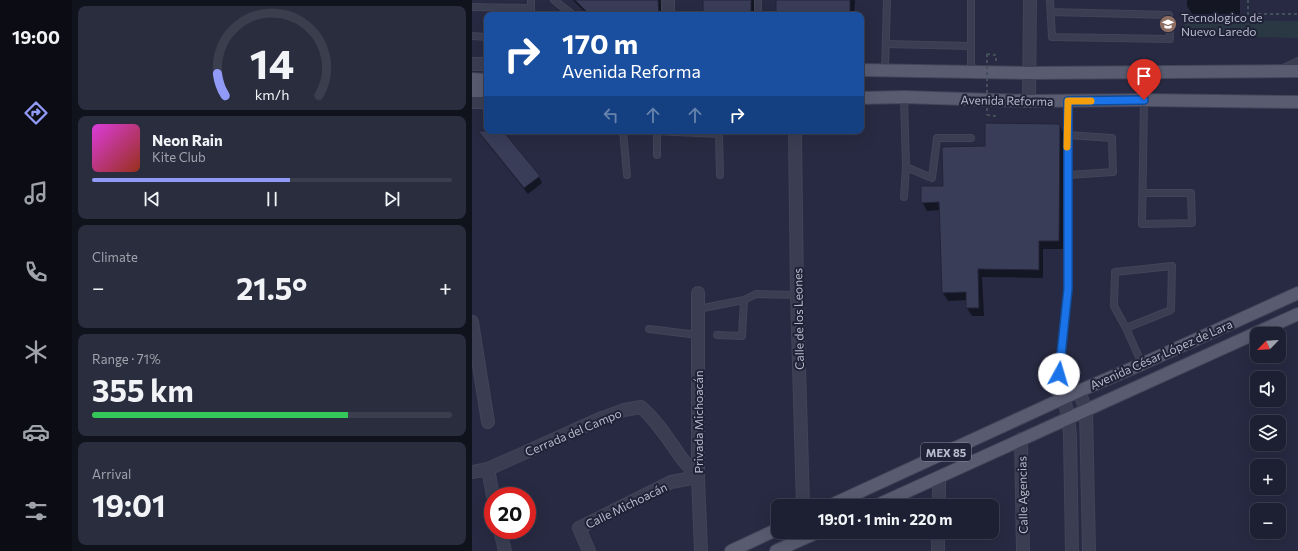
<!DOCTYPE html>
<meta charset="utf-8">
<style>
:root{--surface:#1d2032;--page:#2a2d3e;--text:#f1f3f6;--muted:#a0a3ac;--line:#3b3e4d;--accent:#919af7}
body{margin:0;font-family:Commissioner,sans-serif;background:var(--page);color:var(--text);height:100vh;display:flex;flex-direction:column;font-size:15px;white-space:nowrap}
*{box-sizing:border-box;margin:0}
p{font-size:13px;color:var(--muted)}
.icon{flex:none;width:22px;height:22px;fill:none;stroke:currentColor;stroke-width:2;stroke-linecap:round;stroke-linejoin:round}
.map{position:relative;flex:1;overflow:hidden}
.panel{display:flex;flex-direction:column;gap:6px;padding:6px;background:#10121c;width:400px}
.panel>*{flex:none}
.top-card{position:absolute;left:12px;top:12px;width:380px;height:122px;border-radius:8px;box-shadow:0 4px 16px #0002,0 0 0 1px var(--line);background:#1a4fa0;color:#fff;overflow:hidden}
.needle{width:26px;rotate:245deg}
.controls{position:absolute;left:778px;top:327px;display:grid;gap:8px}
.controls a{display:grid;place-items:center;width:36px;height:36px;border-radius:8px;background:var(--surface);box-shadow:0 4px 16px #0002,0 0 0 1px var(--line);font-size:20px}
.speed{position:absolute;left:12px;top:487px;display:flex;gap:8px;font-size:20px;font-weight:700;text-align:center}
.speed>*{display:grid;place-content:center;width:52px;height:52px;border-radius:50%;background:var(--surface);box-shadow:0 4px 16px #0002,0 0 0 1px var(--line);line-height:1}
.speed .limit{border:6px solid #d22;background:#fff;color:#111}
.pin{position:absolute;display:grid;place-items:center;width:34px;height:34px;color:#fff;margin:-41px -17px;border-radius:50% 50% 50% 0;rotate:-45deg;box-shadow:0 0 4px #0007}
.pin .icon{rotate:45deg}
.me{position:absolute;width:44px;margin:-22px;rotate:6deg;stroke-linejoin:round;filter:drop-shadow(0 0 3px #0008)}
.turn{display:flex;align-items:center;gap:14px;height:84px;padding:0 12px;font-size:18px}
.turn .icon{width:52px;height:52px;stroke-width:2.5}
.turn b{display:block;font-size:28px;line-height:34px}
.lanes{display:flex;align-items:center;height:38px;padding:0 12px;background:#0003;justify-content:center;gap:20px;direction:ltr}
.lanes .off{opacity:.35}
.big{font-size:30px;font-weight:700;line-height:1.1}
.panel .widget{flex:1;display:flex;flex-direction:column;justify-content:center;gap:6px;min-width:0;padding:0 14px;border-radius:8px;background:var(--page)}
.panel .dial{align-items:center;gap:0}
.dial svg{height:104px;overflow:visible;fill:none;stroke:var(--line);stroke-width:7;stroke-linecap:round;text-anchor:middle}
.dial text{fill:var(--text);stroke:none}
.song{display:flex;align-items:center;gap:12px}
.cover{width:48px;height:48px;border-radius:6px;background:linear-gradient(135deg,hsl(300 70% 55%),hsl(10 70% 35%))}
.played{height:4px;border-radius:2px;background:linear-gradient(90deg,var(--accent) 55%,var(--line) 55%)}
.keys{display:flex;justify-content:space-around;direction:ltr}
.heat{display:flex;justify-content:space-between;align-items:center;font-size:22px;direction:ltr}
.charge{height:6px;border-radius:3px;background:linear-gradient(90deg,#34c759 71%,var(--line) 0)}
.trip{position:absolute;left:299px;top:499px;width:228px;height:40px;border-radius:8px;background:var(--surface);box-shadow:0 4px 16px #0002,0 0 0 1px var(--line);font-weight:700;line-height:40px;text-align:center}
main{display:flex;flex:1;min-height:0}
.dock{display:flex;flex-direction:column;width:72px;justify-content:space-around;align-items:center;background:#0c0d14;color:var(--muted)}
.dock .icon{width:28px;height:28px}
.dock .on{color:var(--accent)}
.dock b{font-size:18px;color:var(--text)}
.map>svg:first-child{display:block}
.grass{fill:#293843}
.shadow{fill:#0007}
.building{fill:#393d58;stroke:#222439}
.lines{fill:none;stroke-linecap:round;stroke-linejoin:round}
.service-casing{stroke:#424458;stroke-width:8}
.minor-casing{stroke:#424458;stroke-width:14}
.tertiary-casing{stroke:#424458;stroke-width:14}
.primary-casing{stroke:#424458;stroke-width:14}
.path{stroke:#42515a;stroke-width:2;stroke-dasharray:3 3;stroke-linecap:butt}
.service{stroke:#3b3e52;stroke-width:6}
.minor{stroke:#3b3e52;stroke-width:12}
.tertiary{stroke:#3b3e52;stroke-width:12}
.primary{stroke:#595c71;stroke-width:12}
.path-bridge{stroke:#42515a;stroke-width:2;stroke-dasharray:3 3;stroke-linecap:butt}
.route-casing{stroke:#114b97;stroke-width:10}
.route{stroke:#1a73e8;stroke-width:7}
.slow{stroke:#f59e0b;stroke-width:7}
.labels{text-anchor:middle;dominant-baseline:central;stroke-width:4;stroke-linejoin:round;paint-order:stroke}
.shield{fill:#202237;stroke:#8a8c9f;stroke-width:1}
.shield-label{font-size:11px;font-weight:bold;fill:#b8bacb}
.poi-label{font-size:12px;fill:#b8bacb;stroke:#202237;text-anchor:start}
.street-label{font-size:12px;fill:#b8bacb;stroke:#202237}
</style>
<main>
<nav class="dock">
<b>19:00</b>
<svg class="icon on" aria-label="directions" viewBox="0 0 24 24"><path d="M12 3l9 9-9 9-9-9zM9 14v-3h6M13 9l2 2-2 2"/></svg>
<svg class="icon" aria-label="music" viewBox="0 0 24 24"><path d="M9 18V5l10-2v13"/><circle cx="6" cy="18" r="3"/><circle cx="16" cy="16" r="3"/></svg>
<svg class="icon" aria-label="phone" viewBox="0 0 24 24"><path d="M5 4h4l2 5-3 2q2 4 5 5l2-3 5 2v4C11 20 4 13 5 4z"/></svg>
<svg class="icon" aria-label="climate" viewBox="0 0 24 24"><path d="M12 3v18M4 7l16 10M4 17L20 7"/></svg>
<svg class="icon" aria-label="car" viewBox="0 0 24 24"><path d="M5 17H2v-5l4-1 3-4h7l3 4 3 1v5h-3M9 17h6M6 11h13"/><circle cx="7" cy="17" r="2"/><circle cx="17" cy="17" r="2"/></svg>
<svg class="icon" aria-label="filters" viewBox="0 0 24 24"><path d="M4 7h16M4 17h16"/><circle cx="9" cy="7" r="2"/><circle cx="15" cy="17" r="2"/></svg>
</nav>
<section class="panel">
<div class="widget dial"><svg viewBox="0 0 100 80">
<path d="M14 69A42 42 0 1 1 86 69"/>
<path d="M14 69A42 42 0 0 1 8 52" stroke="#919af7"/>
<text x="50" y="56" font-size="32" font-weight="700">14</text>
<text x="50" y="72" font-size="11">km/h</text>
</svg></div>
<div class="widget">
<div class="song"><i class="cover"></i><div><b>Neon Rain</b><p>Kite Club</p></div></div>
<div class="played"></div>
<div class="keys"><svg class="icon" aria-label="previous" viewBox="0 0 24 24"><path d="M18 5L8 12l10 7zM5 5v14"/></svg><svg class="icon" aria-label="pause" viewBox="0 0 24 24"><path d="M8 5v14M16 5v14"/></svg><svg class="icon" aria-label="next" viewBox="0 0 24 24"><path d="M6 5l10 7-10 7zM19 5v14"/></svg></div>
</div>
<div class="widget"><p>Climate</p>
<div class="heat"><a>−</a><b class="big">21.5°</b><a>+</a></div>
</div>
<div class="widget"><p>Range · 71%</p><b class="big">355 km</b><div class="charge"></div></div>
<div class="widget"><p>Arrival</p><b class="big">19:01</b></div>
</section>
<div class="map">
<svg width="826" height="551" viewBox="0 0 826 551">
<rect width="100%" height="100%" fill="#272a42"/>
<path class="grass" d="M713 20 826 21V38L713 36Z"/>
<g class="shadow">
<path d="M101 0H190V15H116Z"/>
<path d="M232 0H284L283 15H204V11L232 12Z"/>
<path d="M317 0H383L382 15H305Z"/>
<path d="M715 0H768V14H720L715 6Z"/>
<path d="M587 125 592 133 591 249H571V278L510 277 512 316H500L495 308V300L476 301 471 293 469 210 455 211 450 202 472 187 514 147Z"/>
<path d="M15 128V131H30L67 177 70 183 56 194 12 139 9 133Z"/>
</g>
<g class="building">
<path d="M103 0H186L187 15H118Z"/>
<rect x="231" y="0" width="48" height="15"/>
<rect x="304" y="0" width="74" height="15"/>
<path d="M513 123 588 124 587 241H567V270L506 269 507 308H494V292L470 293 467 202 449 203V186H471L470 147 513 146Z"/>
<path d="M6 131H31L68 176 52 188Z"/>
</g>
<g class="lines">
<defs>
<g id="service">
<path d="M82 0 101 15"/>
<path d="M578 0 580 37 698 39 697 15 579 12"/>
<path d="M0 7 59 8"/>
<path d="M59 15V0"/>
<path d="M286 15V0"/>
<path d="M0 36 15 37"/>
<path d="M414 44 499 46"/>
<path d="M811 68 826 61"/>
<path d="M413 70 415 0"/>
<path d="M499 71V0"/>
<path d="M151 131 155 175"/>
<path d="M182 131 247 134 248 175"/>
<path d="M595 135 640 138 641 172 596 175"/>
<path d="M185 155V131"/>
<path d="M434 167 460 178 465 138H499"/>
<path d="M671 193H719L720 223 670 224 672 100"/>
<path d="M432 197 434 167 432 97"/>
<path d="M226 309 272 300 284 294 325 295"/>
<path d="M654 328 699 310 700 266 643 272 642 306 654 328 670 364"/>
<path d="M177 329 226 335"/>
<path d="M245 335 270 336 272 300"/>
<path d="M592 398 586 383 596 289V101"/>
</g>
<g id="minor">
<path d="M196 15V0"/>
<path d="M323 131 325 295 331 506"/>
<path d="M226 293V477L229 551"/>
<path d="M0 322 16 422"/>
<path d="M549 439 551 551"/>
<path d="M16 469 21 496"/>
<path d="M0 472 16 469 130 418 152 410 169 407C185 421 196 439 208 456 213 463 220 470 226 477"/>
<path d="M467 506V477"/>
<path d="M28 530 33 551"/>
<path d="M117 551 107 528 199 482 226 477"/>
<path d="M466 551V532"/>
</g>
<g id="tertiary">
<path d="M0 64H15"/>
<path d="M557 101 558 0"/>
<path d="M0 102H15"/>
<path d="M607 391 614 410 617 551"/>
<path d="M592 398 596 417 598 435 600 551"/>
</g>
<g id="primary">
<path d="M389 70 557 73 826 71"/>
<path d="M0 79 15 80"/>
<path d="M0 91H15"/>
<path d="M389 98 432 97 557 101 672 100 826 102"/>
<path d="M357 506 607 391 670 364 826 293"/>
<path d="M403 506 826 314"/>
<path d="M259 551 306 529"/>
<path d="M304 551 346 532"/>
</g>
</defs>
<use href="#service" class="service-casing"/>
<use href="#minor" class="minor-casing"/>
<use href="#tertiary" class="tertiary-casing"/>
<use href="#primary" class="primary-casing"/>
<g class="path">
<path d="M776 0V14H826"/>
<path d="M515 54 524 55V61"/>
<path d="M515 115 524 116V113"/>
</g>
<use href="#service" class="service"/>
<use href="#minor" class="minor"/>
<use href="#tertiary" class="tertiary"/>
<use href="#primary" class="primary"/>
<path class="path-bridge" d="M515 54V115"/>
</g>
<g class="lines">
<defs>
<path id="route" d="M587 374 596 289V101L672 100"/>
</defs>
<use href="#route" class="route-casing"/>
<use href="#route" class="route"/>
<path class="slow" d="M595 147 596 101H619"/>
</g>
<defs>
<symbol id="university-disc" viewBox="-11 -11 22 22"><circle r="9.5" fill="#8d6e63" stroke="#202237"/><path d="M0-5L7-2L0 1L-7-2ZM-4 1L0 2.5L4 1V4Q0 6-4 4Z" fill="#fff"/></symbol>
</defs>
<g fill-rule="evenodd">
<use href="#university-disc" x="686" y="14" width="20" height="20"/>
</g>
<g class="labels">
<rect class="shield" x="449" y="443" width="50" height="18" rx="3"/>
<g class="shield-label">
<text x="474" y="452">MEX 85</text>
</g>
<g class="poi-label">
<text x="709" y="17">Tecnologico de<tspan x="709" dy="14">Nuevo Laredo</tspan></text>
</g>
<g class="street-label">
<text transform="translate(535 100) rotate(1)">Avenida Reforma</text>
<text transform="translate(326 319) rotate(-91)">Calle de los Leones</text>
<text transform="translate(689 354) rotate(-24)">Avenida César López de Lara</text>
<text transform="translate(226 422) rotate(-90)">Privada Michoacán</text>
<text transform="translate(101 432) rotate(-23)">Cerrada del Campo</text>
<text transform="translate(550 495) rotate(-91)">Calle Agencias</text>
<text transform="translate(154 505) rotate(-26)">Calle Michoacán</text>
</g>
</g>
</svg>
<div class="controls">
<a><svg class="needle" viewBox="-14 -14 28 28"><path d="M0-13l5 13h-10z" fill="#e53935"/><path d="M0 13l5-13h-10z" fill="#a0a3ac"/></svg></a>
<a><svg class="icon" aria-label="sound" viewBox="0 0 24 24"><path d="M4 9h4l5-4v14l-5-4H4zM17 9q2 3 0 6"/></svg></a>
<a><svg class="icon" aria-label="layers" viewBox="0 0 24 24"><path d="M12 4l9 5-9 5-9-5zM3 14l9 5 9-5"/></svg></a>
<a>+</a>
<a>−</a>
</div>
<div class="speed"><div class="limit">20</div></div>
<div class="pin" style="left:672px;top:100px;background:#d93025"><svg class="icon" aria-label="arrive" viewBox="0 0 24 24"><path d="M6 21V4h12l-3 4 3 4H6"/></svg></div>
<svg class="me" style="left:587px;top:374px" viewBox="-20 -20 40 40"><circle r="19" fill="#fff"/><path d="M0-13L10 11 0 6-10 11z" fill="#1a73e8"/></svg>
<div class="trip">19:01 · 1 min · 220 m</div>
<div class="top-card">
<div class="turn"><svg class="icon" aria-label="right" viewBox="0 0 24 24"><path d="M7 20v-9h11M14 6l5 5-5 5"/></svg><div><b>170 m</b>Avenida Reforma</div></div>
<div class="lanes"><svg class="icon off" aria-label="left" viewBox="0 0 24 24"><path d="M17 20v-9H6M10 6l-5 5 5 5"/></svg><svg class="icon off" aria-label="ahead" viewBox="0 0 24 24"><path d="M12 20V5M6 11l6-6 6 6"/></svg><svg class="icon off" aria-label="ahead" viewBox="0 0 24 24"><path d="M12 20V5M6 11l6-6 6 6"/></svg><svg class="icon" aria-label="right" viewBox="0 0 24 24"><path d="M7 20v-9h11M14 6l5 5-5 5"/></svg></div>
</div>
</div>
</main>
